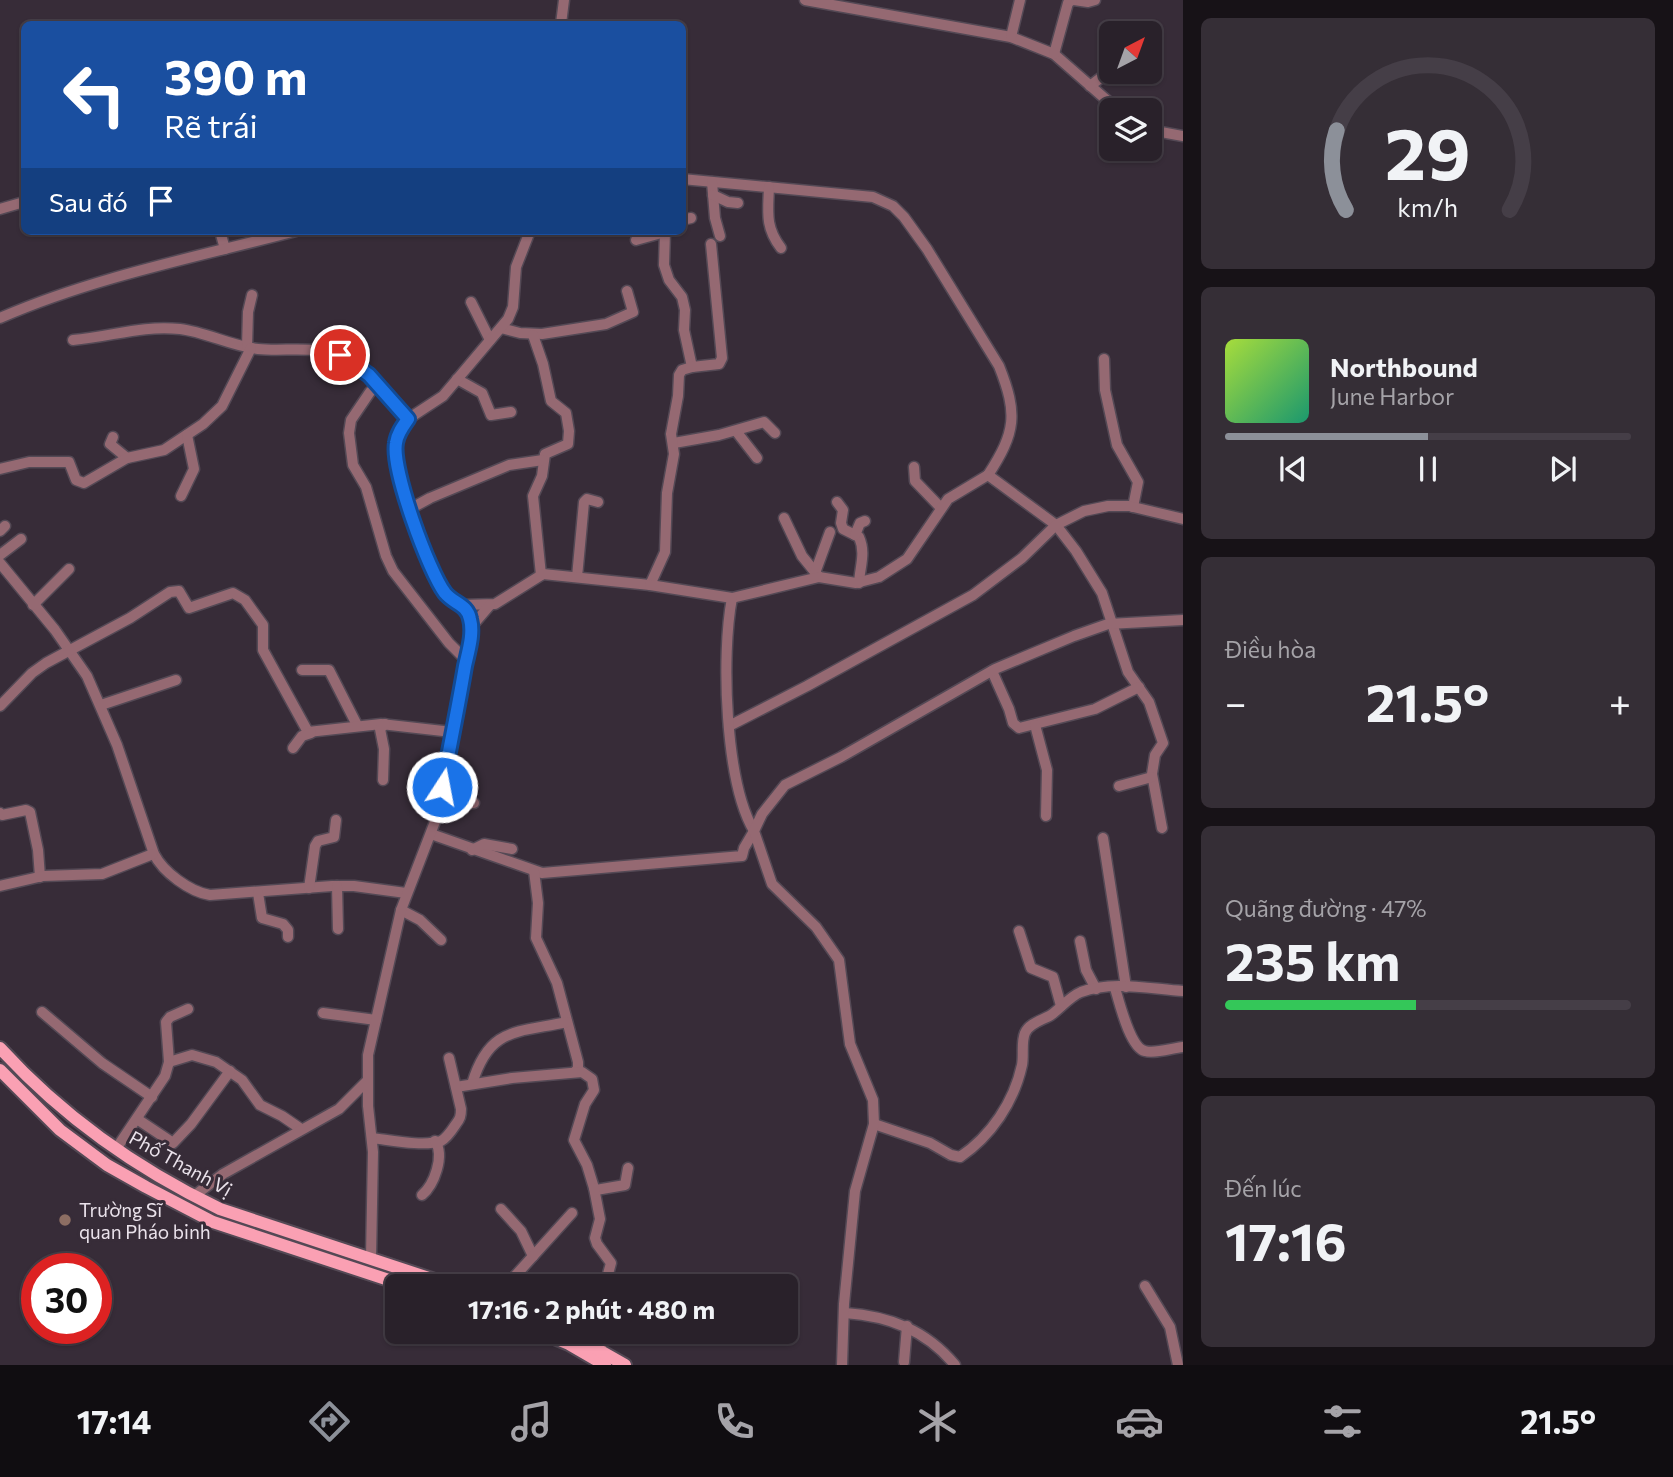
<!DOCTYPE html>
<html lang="vi">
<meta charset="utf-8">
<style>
:root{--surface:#29212a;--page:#352e36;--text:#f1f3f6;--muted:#a5a3a8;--line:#453e47;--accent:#8c9099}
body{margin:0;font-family:Commissioner,sans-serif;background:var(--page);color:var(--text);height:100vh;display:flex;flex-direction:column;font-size:26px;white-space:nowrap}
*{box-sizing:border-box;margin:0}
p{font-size:23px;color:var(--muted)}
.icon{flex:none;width:38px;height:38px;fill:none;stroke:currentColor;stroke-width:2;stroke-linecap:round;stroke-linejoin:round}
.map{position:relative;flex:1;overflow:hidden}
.drawer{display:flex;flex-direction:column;gap:18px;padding:18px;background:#171217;width:490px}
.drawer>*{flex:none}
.banner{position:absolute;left:21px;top:21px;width:665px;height:214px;border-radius:10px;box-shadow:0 2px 5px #0004,0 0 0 2px var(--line);background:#1a4fa0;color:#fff;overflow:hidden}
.needle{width:46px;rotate:41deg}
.controls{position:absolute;left:1099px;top:21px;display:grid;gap:14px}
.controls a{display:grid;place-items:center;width:63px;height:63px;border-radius:10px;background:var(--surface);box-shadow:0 2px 5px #0004,0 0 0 2px var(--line);font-size:35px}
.speed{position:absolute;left:21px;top:1253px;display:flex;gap:14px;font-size:35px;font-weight:700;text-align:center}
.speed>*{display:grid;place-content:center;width:91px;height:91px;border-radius:50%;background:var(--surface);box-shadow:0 2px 5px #0004,0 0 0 2px var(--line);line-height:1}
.speed .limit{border:10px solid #d22;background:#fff;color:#111}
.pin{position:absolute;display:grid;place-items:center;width:60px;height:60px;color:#fff;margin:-30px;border:4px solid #fff;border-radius:50%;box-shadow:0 2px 7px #0007}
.me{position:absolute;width:77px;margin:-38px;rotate:11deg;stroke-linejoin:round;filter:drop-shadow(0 0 5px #0008)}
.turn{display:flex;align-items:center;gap:24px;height:147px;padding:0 28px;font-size:32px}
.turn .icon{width:91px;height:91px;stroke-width:2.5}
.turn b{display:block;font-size:49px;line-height:60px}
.then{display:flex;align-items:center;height:66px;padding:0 28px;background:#0003;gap:14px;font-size:26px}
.big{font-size:52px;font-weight:700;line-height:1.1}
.drawer .card{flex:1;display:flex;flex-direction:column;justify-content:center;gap:10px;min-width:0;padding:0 24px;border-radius:10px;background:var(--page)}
.drawer .dial{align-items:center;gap:0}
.dial svg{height:182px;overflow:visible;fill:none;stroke:var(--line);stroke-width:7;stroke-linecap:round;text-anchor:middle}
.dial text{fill:var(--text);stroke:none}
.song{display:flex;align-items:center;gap:21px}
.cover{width:84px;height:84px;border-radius:10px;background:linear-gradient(135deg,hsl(80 70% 55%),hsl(160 70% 35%))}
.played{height:7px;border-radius:4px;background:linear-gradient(90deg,var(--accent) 50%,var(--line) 50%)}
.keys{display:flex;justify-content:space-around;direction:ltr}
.heat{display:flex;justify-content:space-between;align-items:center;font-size:38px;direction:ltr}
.charge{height:10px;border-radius:5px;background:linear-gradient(90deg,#34c759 47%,var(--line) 0)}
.trip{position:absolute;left:385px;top:1274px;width:413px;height:70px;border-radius:10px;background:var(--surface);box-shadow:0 2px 5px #0004,0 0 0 2px var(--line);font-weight:700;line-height:70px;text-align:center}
.tab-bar{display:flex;height:112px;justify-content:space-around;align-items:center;background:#100d11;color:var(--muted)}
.tab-bar .icon{width:49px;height:49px}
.tab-bar .current{color:var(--accent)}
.tab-bar b{font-size:32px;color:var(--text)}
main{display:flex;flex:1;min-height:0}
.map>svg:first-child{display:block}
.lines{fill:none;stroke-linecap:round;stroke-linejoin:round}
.minor-casing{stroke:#544955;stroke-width:13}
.major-casing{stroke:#544955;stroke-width:16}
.minor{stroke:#956972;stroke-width:10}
.major{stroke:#faa0b3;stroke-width:12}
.route-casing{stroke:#114b97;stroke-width:18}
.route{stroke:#1a73e8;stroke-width:12}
.education-dot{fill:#8d6e63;stroke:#372c38;stroke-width:2.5}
.labels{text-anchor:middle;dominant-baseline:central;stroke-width:6;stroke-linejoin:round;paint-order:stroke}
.street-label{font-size:19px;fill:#eae2eb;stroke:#372c38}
.poi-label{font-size:19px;fill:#eae2eb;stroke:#372c38;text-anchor:start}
</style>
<main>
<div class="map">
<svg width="1183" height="1365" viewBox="0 0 1183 1365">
<rect width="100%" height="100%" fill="#372c38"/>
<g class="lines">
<defs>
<g id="minor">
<path d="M805 0 1011 37 1054 54 1118 110"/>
<path d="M1074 0 1088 2 1095 0"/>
<path d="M561 24 564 0"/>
<path d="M1011 37 1020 0"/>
<path d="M1054 54 1068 3 1072 0"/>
<path d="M1090 86 1111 70"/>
<path d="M1150 130 1183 136"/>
<path d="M682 179 873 197 893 206 904 217 927 249 999 366C1018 414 1016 432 988 475"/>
<path d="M712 182 715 218 720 236"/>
<path d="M769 187C768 212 765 227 781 248"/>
<path d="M713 195 728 202 738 203"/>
<path d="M0 209 24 202"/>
<path d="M682 220 691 218"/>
<path d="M220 231 225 249"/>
<path d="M665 231 664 265 669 280 682 297 685 310 684 330 692 367"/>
<path d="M636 240 665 232"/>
<path d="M471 302 490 340"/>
<path d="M0 318C94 277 197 257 296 231"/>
<path d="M501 328 520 333 542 334 606 324 633 312 627 291"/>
<path d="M533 335 543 364 551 401 566 413 569 431 568 444 545 454 542 476 533 496 541 575"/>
<path d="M73 340C111 337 141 325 180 329 206 332 231 346 258 349 286 352 321 344 348 359 373 372 390 397 408 419"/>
<path d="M247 347 248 312 252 295"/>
<path d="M1104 359 1105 390 1117 445 1138 482 1133 507"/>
<path d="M457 379 482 393 491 415 511 412"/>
<path d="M379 384 370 392 351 420 349 433 353 465 366 487 386 556 393 571 449 643 466 660"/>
<path d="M736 431 757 458"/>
<path d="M113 437 110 444 127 458"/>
<path d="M674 443 719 435 764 422 775 433"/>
<path d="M914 467 915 481 941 508"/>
<path d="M0 469 29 462H69L76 480 84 483 127 458 164 450 203 424 222 406 251 348"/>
<path d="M181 496 194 469 187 435"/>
<path d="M837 502 843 510 841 523 843 529 859 537C866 553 860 566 859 583"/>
<path d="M410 509 430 498 509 465 543 460"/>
<path d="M784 518 802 556 819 577"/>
<path d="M0 531 5 526"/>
<path d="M855 535 860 523 865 521"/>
<path d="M0 555 21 539"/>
<path d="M0 563 55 630 87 676 117 745 154 854C163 872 190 892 210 895L332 886H354L406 893"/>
<path d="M815 573 830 532"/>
<path d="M577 577 584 502 587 499 598 502"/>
<path d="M732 598 819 577 856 583 879 577 907 559 948 499 988 475 1056 525 1076 551 1102 593 1128 672 1149 702 1163 743 1155 755 1152 774 1162 828"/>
<path d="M33 605 69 569"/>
<path d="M462 605 495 604 543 574 650 585 665 552 667 493 674 454 671 434 678 396 679 375 682 370 692 367 719 364 722 358 711 244"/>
<path d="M472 626 490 605"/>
<path d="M302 670H329L357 725"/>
<path d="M992 671 1009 709 1013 723 1019 728 1095 709 1139 687"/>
<path d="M101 705 176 680"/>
<path d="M0 706 32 673 46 663 130 618 170 592 179 591 189 608 233 593 245 600 263 625V650L308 732 381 724 452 732"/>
<path d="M1035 725 1047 770 1046 816"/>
<path d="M729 726 807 686 973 595 1022 558 1056 525 1084 511 1108 506H1129L1183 519"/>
<path d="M293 748 302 736 311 733"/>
<path d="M383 780 384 749 380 729 385 724"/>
<path d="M1119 786 1152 777"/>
<path d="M439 803H474"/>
<path d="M0 813 2 815 26 810 30 812 38 850 40 877"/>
<path d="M431 834 542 873 742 856 744 848 754 831C725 782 721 655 732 598L650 585"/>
<path d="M1103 838 1126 987"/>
<path d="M472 850 484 844 512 849"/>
<path d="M534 871 538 903 536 938 557 983 578 1062V1068L575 1072"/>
<path d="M0 886 43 876 102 874 153 854"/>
<path d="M337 886 338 929"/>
<path d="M309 888 315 846 318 841 334 837 336 820"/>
<path d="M258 893 262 918 283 924 288 930V937"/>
<path d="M401 910 420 920 441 940"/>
<path d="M1019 931 1031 968 1053 977 1061 1006"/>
<path d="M1080 941 1086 970 1096 989"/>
<path d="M1115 988C1119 1001 1130 1048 1145 1051 1155 1054 1172 1048 1183 1047"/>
<path d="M42 1012 102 1063 152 1097"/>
<path d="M323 1013 376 1020"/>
<path d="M169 1062 192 1055 216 1062 242 1080 260 1105 282 1116 301 1129"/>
<path d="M472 1084C489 1027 516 1033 567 1022"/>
<path d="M456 1087 512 1078 582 1072 592 1079 594 1090 585 1104 574 1140 587 1165 594 1188 596 1190 625 1185 628 1168"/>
<path d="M137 1119 173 1143 191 1124 230 1071"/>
<path d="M874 1124 930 1143 951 1155 960 1157C991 1136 1014 1102 1022 1065 1024 1055 1021 1042 1025 1033 1029 1023 1043 1020 1051 1015 1061 1008 1069 997 1081 992 1112 980 1151 989 1183 991"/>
<path d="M372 1138C390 1140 423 1147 441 1141 447 1138 452 1130 456 1124 460 1119 461 1116 461 1109L449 1058"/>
<path d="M116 1149 165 1076 169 1062 166 1022 170 1017 188 1009"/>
<path d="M594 1188 600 1219 595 1238 597 1244 611 1263 608 1274 610 1279 623 1286"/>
<path d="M422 1195C434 1185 445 1156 435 1141"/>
<path d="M194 1196 223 1174 339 1109 367 1081"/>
<path d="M501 1209 521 1231 533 1256"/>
<path d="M371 1257 373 1152 368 1106V1055L401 910 436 819 472 626 469 614 462 605 447 595 430 564 398 472 396 444 408 419 443 396 508 319 513 307 516 267 530 231"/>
<path d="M506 1286 572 1213"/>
<path d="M1145 1286 1170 1327 1178 1365"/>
<path d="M845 1313C889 1316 926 1330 955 1365"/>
<path d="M599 1348 609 1332"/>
<path d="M904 1362 907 1326"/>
<path d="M842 1365 844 1304 855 1191 874 1124 873 1100 850 1044 839 960 816 927 772 884 754 831 762 814 785 785 841 757 995 669 1074 636 1108 624 1183 620"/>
</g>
<g id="major">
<path d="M0 1048C62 1116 137 1169 220 1209L453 1286"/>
<path d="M0 1070 60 1130 107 1165 146 1187 213 1222 407 1286"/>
<path d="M540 1332 569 1344 605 1365"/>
<path d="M567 1332 625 1365"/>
</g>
</defs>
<use href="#minor" class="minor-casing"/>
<use href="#major" class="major-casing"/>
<use href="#minor" class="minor"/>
<use href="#major" class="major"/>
</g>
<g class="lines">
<defs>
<path id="route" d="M340 355 369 375 408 419C403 426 397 434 396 443 391 469 429 572 445 593 454 604 467 604 470 619 474 634 468 652 465 666 458 707 450 747 442 787"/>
</defs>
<use href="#route" class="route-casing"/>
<use href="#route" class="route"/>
</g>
<circle class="education-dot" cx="65" cy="1220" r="7"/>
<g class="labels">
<g class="street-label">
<text transform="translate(181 1163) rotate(29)">Phố Thanh Vị</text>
</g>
<g class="poi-label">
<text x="79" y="1209">Trường Sĩ<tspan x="79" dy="22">quan Pháo binh</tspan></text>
</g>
</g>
</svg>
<div class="controls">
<a><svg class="needle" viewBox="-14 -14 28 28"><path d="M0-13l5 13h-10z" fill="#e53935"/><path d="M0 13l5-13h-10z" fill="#a5a3a8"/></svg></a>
<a><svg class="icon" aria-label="layers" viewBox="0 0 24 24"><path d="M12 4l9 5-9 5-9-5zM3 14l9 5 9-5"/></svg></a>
</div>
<div class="speed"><div class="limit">30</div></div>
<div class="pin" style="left:340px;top:355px;background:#d93025"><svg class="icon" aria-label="arrive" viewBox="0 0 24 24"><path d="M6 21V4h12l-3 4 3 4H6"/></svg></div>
<svg class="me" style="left:442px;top:787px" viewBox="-20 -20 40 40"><circle r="17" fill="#1a73e8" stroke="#fff" stroke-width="3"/><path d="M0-11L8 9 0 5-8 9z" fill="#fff"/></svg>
<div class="trip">17:16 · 2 phút · 480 m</div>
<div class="banner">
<div class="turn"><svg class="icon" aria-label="left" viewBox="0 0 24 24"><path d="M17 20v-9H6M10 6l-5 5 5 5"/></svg><div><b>390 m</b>Rẽ trái</div></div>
<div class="then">Sau đó<svg class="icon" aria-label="arrive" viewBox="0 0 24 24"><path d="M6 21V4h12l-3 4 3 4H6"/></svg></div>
</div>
</div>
<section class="drawer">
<div class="card dial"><svg viewBox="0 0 100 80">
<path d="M14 69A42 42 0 1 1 86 69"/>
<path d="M14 69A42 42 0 0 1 10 34" stroke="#8c9099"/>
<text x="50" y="56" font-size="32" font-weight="700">29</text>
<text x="50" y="72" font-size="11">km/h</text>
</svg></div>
<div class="card">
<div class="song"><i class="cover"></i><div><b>Northbound</b><p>June Harbor</p></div></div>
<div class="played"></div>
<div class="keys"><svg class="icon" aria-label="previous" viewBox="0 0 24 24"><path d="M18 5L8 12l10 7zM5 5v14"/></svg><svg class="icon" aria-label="pause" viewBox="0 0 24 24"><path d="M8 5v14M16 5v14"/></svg><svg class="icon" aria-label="next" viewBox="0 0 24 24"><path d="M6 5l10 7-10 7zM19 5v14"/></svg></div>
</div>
<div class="card"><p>Điều hòa</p>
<div class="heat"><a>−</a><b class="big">21.5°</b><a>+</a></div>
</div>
<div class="card"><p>Quãng đường · 47%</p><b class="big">235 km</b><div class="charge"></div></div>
<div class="card"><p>Đến lúc</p><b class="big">17:16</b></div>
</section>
</main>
<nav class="tab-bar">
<b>17:14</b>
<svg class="icon current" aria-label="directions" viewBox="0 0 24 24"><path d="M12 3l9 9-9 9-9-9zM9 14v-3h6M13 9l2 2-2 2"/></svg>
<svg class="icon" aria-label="music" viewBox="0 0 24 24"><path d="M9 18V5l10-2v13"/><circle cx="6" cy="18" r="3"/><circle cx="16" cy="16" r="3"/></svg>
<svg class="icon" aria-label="phone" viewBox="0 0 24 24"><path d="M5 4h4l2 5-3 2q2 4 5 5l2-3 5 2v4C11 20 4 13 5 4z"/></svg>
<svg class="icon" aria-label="climate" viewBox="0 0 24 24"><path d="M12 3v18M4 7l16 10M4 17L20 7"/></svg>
<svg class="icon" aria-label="car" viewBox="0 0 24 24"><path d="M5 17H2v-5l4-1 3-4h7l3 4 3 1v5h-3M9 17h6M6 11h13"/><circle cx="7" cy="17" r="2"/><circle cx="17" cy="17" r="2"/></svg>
<svg class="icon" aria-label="filters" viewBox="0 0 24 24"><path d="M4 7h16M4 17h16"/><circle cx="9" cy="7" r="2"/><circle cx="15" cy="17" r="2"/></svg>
<b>21.5°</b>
</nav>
